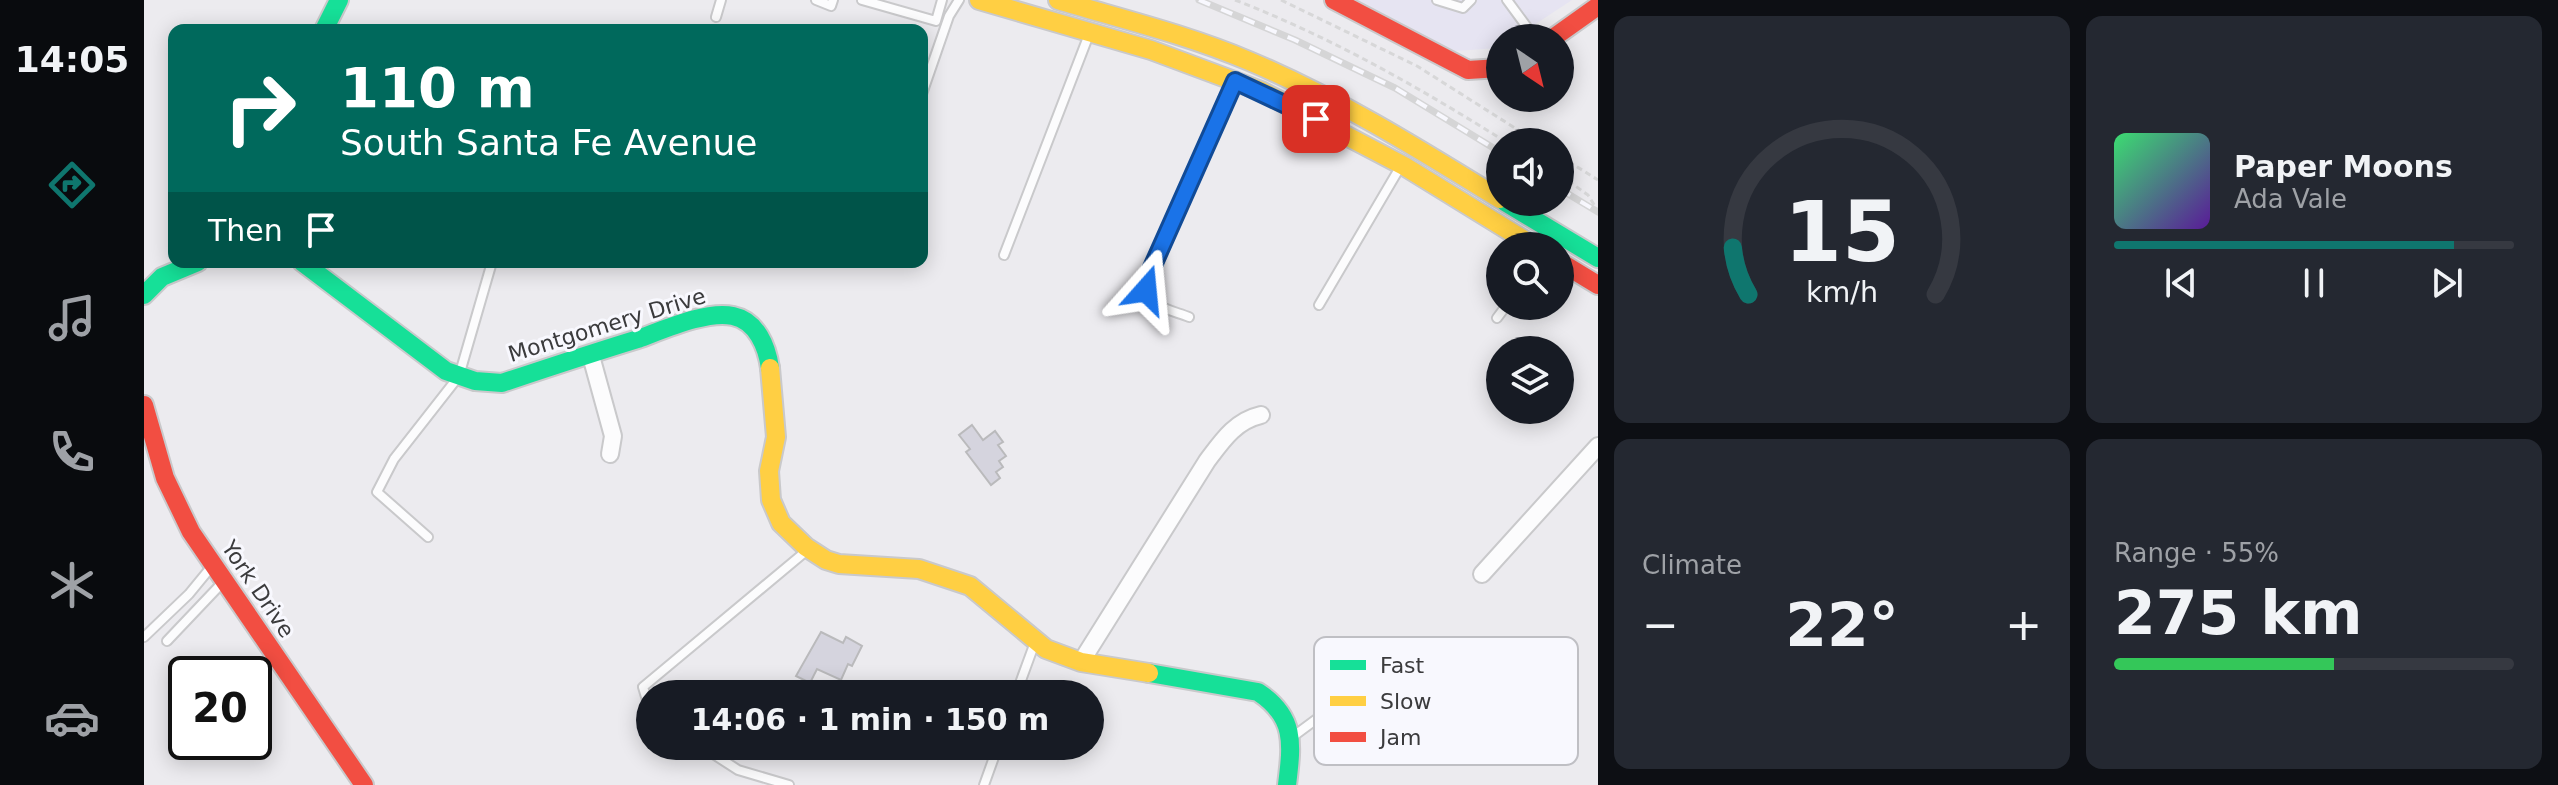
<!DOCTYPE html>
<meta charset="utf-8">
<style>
:root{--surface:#171b24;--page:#242831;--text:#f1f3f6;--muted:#9ea1a6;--line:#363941;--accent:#0f766e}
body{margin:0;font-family:"DejaVu Sans",sans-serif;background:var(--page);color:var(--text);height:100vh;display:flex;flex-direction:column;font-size:30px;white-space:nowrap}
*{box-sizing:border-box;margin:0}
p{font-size:26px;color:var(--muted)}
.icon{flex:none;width:44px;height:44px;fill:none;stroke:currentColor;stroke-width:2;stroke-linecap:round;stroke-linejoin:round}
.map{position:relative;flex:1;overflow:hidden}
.side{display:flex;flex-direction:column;gap:16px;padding:16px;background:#0d0f14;width:960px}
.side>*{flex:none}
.hud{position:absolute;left:24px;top:24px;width:760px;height:244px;border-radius:16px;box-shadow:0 4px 20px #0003;background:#00695c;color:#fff;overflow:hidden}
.needle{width:52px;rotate:145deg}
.buttons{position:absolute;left:1342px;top:24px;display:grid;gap:16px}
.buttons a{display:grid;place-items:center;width:88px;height:88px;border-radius:50%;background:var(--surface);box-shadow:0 4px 20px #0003;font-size:40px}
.speed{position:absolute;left:24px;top:656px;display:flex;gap:16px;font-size:40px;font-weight:700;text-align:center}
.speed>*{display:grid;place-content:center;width:104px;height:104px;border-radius:50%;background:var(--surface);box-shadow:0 4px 20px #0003;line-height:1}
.speed .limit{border:4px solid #111;border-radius:12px;background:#fff;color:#111}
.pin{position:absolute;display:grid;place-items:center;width:68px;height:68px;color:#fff;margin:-34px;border-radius:16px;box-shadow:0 4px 12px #0006}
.me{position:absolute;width:88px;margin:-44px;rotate:18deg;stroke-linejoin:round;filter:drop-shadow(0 0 6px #0008)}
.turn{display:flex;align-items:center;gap:28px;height:168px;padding:0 40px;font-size:36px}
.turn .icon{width:104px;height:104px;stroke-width:2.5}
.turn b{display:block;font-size:56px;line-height:68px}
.then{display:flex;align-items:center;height:76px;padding:0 40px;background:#0003;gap:16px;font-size:30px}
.big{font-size:60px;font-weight:700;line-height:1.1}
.side .tile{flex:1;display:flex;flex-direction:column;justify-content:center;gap:12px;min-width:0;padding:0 28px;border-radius:16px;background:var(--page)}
.side .dial{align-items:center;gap:0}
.dial svg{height:208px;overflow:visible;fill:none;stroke:var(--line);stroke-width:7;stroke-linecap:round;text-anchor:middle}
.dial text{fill:var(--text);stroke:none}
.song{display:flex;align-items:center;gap:24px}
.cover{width:96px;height:96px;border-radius:12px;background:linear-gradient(135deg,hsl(140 70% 55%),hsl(270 70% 35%))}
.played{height:8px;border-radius:4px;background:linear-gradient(90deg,var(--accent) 85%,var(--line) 85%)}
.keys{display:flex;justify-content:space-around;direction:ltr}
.heat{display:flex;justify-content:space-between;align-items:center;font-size:44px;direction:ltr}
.charge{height:12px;border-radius:6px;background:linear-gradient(90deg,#34c759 55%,var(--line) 0)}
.side .tiles{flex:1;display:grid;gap:16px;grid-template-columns:repeat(2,1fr)}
.trip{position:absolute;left:492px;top:680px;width:468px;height:80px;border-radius:40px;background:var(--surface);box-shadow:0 4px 20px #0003;font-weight:700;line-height:80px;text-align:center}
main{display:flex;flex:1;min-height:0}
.tabs{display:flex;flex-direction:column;width:144px;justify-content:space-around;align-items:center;background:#090b0e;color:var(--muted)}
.tabs .icon{width:56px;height:56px}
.tabs .on{color:var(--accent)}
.tabs b{font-size:36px;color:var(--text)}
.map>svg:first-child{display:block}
.education{fill:#e6e4f2}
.building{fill:#d5d4de;stroke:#bababc;stroke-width:2}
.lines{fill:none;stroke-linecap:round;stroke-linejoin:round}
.lane-casing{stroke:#c9c9cb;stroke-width:12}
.street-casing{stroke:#c9c9cb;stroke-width:20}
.fast-casing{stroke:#c9c9cb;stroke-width:22}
.slow-casing{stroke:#c9c9cb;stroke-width:22}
.jam-casing{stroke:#c9c9cb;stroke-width:22}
.path{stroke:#d7d7d8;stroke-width:3;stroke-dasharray:6 4;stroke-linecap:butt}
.lane{stroke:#fcfcfd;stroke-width:8}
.street{stroke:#fcfcfd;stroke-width:16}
.fast{stroke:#16e098;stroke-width:18}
.slow{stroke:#ffcf43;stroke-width:18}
.jam{stroke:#f24e42;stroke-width:18}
.rail-casing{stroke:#d5d5d6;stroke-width:7}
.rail{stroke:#f8f8fe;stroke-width:4;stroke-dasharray:12;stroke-linecap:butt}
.route-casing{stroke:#114b97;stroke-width:20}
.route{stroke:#1a73e8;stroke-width:14}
.labels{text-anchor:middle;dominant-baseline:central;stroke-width:6;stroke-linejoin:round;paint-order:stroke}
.street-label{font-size:22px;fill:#3b3b3d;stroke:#f8f8fe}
.key{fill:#f8f8fe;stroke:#bfbfc4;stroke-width:2}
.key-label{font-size:22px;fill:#3b3b3d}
</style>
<main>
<nav class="tabs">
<b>14:05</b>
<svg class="icon on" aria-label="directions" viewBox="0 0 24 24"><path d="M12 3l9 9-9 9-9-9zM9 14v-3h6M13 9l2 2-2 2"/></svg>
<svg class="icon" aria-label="music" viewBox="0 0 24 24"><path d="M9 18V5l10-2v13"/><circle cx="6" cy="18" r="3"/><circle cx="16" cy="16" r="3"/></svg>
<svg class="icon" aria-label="phone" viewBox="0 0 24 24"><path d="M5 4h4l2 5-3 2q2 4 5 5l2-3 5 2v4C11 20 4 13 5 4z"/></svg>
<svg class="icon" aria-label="climate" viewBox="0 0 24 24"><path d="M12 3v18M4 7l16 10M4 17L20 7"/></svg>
<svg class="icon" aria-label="car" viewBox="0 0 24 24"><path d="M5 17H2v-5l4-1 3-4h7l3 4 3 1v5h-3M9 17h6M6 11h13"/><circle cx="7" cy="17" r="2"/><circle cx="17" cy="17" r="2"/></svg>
</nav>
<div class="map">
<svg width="1454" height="785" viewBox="0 0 1454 785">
<rect width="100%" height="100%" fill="#ecebef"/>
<path class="education" d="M1209 0H1428L1370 38H1356L1355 48 1311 51Z"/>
<g class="building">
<path d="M828 425 839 440 851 431 859 442 854 445 862 456 855 461 859 467 852 472 856 478 847 485 822 452 826 449 815 435Z"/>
<path d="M677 632 699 643 702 637 718 646 708 666 704 664 697 680 673 669 666 683 652 676Z"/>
</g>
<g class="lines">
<defs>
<g id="lane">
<path d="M672 0 687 6 689 0"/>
<path d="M718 0 792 21 798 0"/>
<path d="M1293 0 1319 8 1327 0"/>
<path d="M1363 0 1391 38"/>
<path d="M572 17 577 0"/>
<path d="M778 94 805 16 815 0"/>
<path d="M860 255 944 37"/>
<path d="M1175 305 1255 169"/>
<path d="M1045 317C1024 309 1002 307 1002 281L1090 84"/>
<path d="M1353 318 1362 306"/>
<path d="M284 537 233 492 250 459 315 376 348 262"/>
<path d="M0 637 45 594 68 566"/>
<path d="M23 641 79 582"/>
<path d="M872 694 890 645"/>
<path d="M506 710 499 687 661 552"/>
<path d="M1151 735 1197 701 1238 662"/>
<path d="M557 746 594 770 645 785"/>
<path d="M840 785 854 746"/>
</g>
<g id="street">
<path d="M447 356 469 436 466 454"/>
<path d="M1338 574 1454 446"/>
<path d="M937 662 1063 461C1078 441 1091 421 1117 415"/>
</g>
<g id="fast">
<path d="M180 30 195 0"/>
<path d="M1361 202 1454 258"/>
<path d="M158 262 302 371 331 381 358 383C403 368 448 353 494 339 519 330 563 310 589 316 613 321 623 347 626 368"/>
<path d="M0 295 18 277 54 262"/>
<path d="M1005 673 1114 692C1152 717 1148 744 1143 785"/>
</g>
<g id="slow">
<path d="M835 0 1007 50 1117 91 1260 166 1390 246"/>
<path d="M914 0C978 19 1044 35 1105 61 1193 98 1275 149 1356 199"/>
<path d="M626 368 632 437 625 471 627 500 637 523 662 547 682 560 695 564 775 569 826 586 902 649 937 662 1005 673"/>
</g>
<g id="jam">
<path d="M1190 0 1324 70 1356 68"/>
<path d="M1409 38 1454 6"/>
<path d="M1416 262 1454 285"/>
<path d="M0 405 21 478 47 532 220 785"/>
</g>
</defs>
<use href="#lane" class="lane-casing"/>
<use href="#street" class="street-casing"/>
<use href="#fast" class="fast-casing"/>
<use href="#slow" class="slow-casing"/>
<use href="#jam" class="jam-casing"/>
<g class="path">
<path d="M1091 0C1187 37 1276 88 1362 142"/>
<path d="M1137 0 1273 66 1393 142"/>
<path d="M1416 156 1454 180"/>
<path d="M1416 175 1444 195 1454 211"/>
</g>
<use href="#lane" class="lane"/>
<use href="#street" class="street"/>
<use href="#fast" class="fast"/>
<use href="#slow" class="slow"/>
<use href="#jam" class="jam"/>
<defs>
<g id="rail">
<path d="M1055 0 1151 40 1251 88 1356 152"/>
<path d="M1416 189 1454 212"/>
</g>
</defs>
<use href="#rail" class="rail-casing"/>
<use href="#rail" class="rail"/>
</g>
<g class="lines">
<defs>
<path id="route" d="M1002 290V281L1091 81 1172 119"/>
</defs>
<use href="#route" class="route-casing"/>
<use href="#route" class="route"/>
</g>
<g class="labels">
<g class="street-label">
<text transform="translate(463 325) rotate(-17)">Montgomery Drive</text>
<text transform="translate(114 589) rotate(56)">York Drive</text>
</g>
</g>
<rect x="1170" y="637" width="264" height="128" rx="12" class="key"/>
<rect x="1186" y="660" width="36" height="10" fill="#16e098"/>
<rect x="1186" y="696" width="36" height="10" fill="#ffcf43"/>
<rect x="1186" y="732" width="36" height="10" fill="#f24e42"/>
<g class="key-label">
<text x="1236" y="673">Fast</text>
<text x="1236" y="709">Slow</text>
<text x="1236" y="745">Jam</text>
</g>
</svg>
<div class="buttons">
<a><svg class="needle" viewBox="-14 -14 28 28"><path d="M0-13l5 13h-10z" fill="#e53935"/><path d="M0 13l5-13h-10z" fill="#9ea1a6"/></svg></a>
<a><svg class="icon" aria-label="sound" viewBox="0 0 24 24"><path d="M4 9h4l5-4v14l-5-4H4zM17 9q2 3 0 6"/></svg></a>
<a><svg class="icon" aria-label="search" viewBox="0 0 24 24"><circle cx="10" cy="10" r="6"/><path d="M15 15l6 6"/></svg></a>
<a><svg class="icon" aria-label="layers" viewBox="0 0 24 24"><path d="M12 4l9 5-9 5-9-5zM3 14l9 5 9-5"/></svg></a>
</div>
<div class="speed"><div class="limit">20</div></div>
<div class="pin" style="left:1172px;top:119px;background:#d93025"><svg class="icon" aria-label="arrive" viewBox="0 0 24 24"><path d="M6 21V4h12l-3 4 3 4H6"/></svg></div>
<svg class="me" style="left:1002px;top:290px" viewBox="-20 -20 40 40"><path d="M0-17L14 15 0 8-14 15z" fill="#1a73e8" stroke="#fff" stroke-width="4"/></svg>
<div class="trip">14:06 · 1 min · 150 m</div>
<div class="hud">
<div class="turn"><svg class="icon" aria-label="right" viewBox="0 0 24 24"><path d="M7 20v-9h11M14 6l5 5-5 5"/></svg><div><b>110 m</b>South Santa Fe Avenue</div></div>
<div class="then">Then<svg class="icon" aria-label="arrive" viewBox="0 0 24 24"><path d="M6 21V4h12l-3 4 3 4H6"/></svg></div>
</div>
</div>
<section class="side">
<div class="tiles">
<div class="tile dial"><svg viewBox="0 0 100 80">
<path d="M14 69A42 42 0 1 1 86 69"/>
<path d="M14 69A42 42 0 0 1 8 51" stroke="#0f766e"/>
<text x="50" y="56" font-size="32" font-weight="700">15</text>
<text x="50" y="72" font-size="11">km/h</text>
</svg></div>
<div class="tile">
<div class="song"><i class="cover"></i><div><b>Paper Moons</b><p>Ada Vale</p></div></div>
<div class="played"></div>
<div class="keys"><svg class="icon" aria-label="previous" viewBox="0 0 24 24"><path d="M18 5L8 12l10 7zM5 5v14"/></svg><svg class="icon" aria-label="pause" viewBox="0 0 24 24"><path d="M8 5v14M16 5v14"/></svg><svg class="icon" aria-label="next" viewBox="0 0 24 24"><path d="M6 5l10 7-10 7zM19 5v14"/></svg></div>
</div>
<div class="tile"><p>Climate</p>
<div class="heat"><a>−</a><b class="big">22°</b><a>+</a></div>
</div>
<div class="tile"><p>Range · 55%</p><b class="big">275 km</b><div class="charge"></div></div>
</div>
</section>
</main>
